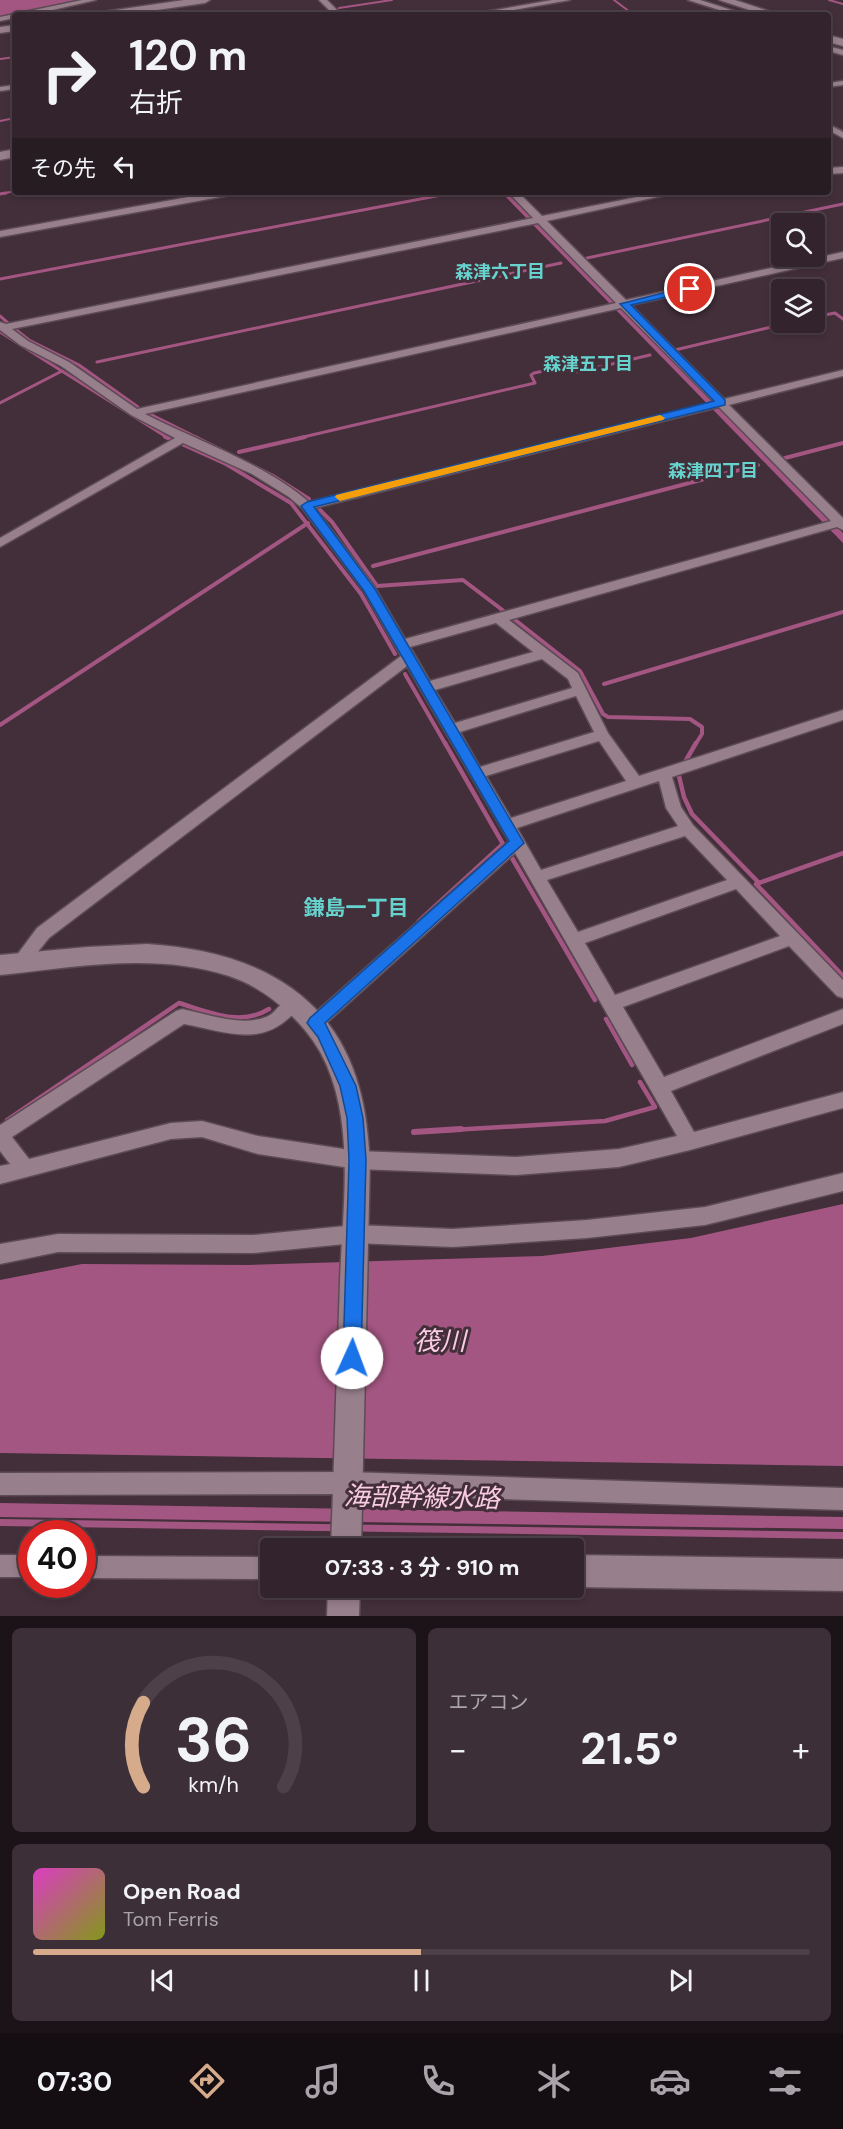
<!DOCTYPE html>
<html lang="ja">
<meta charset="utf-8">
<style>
:root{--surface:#32232c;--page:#3d2f38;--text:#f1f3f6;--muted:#a8a4a9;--line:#4d4048;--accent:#d6ab8b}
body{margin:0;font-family:"DM Sans","Noto Sans JP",sans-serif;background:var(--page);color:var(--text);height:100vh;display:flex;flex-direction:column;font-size:22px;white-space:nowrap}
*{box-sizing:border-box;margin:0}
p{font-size:20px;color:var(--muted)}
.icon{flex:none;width:33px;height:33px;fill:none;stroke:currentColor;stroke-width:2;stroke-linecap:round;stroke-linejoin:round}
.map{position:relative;height:1616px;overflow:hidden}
.drawer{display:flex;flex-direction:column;gap:12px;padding:12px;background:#1c1318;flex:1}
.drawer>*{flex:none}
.top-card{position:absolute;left:12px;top:12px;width:819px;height:183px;border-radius:6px;box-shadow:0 3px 9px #0003,0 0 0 2px var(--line);background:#32232c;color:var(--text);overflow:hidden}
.tools{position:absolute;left:771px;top:213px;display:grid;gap:12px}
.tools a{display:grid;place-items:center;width:54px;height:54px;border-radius:6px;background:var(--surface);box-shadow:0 3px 9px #0003,0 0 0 2px var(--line);font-size:30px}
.speed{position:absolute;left:18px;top:1520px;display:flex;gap:12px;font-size:30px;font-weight:700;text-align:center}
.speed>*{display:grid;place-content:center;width:78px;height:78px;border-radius:50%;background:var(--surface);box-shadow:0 3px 9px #0003,0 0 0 2px var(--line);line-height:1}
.speed .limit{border:9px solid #d22;background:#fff;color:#111}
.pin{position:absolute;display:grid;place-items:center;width:51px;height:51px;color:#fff;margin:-26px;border:3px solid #fff;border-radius:50%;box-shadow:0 2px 6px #0007}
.me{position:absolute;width:66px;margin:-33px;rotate:2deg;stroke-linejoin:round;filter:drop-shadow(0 0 4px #0008)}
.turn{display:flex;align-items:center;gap:21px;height:126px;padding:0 18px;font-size:27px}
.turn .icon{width:78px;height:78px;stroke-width:2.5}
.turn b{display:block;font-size:42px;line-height:51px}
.then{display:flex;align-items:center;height:57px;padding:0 18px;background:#0003;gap:12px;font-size:22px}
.big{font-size:45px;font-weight:700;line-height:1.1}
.drawer .card{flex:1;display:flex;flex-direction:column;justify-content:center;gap:9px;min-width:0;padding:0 21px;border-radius:9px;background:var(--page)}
.drawer .dial{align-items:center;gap:0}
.dial svg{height:156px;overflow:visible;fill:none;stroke:var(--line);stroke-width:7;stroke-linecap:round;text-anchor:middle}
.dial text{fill:var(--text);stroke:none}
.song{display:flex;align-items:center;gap:18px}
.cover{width:72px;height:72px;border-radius:9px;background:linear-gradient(135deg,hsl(310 70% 55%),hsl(70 70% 35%))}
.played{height:6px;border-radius:3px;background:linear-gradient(90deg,var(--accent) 50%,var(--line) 50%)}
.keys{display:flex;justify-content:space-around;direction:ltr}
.heat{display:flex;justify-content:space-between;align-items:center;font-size:33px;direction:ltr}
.drawer .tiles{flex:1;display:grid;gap:12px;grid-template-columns:1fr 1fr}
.card:last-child{grid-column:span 2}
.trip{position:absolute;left:260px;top:1538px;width:324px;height:60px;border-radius:6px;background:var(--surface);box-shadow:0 3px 9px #0003,0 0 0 2px var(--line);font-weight:700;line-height:60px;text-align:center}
.tabs{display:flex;height:96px;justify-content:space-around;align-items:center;background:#140e12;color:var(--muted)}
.tabs .icon{width:42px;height:42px}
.tabs .on{color:var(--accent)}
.tabs b{font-size:27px;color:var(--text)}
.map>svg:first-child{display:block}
.water{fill:#a45682}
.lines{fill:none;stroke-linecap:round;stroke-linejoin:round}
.stream-far4{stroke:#a45682;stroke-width:2}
.stream-far3{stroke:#a45682;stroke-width:3}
.stream-far2{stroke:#a45682;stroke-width:4}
.stream-far1{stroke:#a45682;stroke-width:4.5}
.stream{stroke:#a45682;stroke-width:6}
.street-casing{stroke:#5c4b54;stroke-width:3}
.secondary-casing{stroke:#5c4b54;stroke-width:3}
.street{fill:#977f8b;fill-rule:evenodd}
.secondary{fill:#977f8b;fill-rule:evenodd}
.route{fill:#1a73e8;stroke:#114b97;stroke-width:1.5}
.slow{fill:#f59e0b}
.labels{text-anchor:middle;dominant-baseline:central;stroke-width:6;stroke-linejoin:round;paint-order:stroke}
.far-neighbourhood-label{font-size:18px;font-weight:bold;fill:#67d3ce;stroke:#432f3a}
.neighbourhood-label{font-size:21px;font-weight:bold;fill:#67d3ce;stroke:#432f3a}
.near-water-label{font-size:26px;font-style:italic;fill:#f9cce2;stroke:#432f3a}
</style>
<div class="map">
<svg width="843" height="1616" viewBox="0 0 843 1616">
<rect width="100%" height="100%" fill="#432f3a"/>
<g class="water">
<path d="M0 0H81L0 17Z"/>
<path d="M501 192H507L843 533V543Z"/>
<path d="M843 1204V1466L0 1453V1280L82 1264 248 1265 542 1256 691 1238Z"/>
<path d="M0 1503 843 1517V1529L0 1517Z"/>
<path d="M0 1519 843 1532V1539L0 1526Z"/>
</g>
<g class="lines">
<g class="stream-far4">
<path d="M614 0 634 15"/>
<path d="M829 0 843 4"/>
<path d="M339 8 392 0"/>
<path d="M291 15 316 11"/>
<path d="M650 15 670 12 674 15"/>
<path d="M0 59 15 57"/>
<path d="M0 121 15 118"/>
<path d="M828 124 843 131"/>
<path d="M0 194 15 191"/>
<path d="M444 194 456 192"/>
</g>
<g class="stream-far3">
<path d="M0 194 6 193"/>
<path d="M587 258 843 204"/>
<path d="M0 279 452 193"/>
<path d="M0 316 8 323"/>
<path d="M814 317 835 313 843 319"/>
<path d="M15 329 29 340 79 365 138 407"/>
<path d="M0 332 168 438"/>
<path d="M675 350 792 322"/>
<path d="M97 362 561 263"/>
<path d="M0 403 62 371"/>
<path d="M148 413 198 438"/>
<path d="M299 438 535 383 531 375 534 373 572 365 578 372 650 355"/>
</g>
<g class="stream-far2">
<path d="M165 437 170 439"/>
<path d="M195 437 273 476 309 499"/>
<path d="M184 445 226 464 291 503 361 594 395 654"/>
<path d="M239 452 305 437"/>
<path d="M785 458 843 443"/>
<path d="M319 509 332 522 377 586 463 580 505 612"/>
<path d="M373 566 758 465"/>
<path d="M514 619 580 671 603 714 608 717 690 719 702 727V734L695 745"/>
<path d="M405 674 446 745"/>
<path d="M604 684 843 612"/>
<path d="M0 725 308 523"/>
</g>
<g class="stream-far1">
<path d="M685 762 696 743"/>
<path d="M679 776 684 797 692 814 759 883"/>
<path d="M843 853 756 884 843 976"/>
<path d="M512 858 595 1000"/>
<path d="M419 921 503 844 445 743"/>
<path d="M606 1019 632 1065"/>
<path d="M7 1120 179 1003C209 1012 240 1027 269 1009"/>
<path d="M435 1131 605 1121 655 1107 640 1082"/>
</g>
<path class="stream" d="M414 1132 461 1129"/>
<defs>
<g id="street">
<path d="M82 0H96L31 15H15V18L0 21V17Z"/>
<path d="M319 0H327L342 15H334Z"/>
<path d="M552 0H570L485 15H467Z"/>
<path d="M688 0H700L747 15H735Z"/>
<path d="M828 46 843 50V55L828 51Z"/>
<path d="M843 81V85L828 87V83Z"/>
<path d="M15 85V89L0 91V87Z"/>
<path d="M828 124 843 132V138L828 130Z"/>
<path d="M843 167V173L828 174V168Z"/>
<path d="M216 192H236L231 195 0 237V231Z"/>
<path d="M508 192H518L542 216 662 192H680L547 221 626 300 843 252V258L631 305 724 399 843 370V376L729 405 843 518V530L837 527 509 620 578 673 608 733 639 776 843 710V720L672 777 681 807 693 825 843 980V998L837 996 789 946 623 1007 664 1077 843 1009V1024L671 1091 694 1132 843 1092V1108L690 1150 619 1167 516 1175 357 1169 258 1154 202 1137 171 1139 0 1184V1166L10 1164 0 1151V1125L176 1011 182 1009C207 1014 241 1027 266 1017 279 1012 284 992 300 998L302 1003C300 1009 295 1013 290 1017 259 1047 222 1031 184 1024L12 1137 29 1159 171 1123 202 1121 258 1136 357 1151 516 1157 619 1149 677 1136 515 853 321 1028 315 1030 309 1028 306 1023 309 1018 509 841 407 666 49 938 25 968 19 970 13 968 11 963 37 928 401 656 364 591 303 509 289 497 252 474 183 443 0 547V538L175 438 131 415 61 366 20 345 0 330V322L6 324 533 218ZM538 223 616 303 137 409 69 362 28 341 12 329ZM621 308 714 402 309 502C265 464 198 441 145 414ZM719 407 831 521 405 639 374 586 315 508ZM496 623 533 652 430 681 410 647ZM542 659 568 679 572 688 455 723 435 690ZM576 696 594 732 480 767 460 732ZM599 741 626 781 511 818 486 776ZM659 781 666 808 678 826 541 870 517 828ZM685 836 727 880 578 932 547 880ZM736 889 780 936 615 995 585 943Z"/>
<path d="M843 1173V1191L705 1225 587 1238 453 1247 355 1243 253 1253 58 1252 0 1264V1244L58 1234 253 1235 355 1225 453 1229 587 1220 705 1207Z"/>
<path d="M348 1472 843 1488V1510L348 1494 0 1495V1473Z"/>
<rect x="0" y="1555" width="32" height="22"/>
<path d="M82 1556 270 1557V1579L82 1578Z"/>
</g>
<g id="secondary">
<path d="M184 0H210L205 3 123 15H97L102 12Z"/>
<path d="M719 0H735L781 15H765Z"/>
<path d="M15 25V31L0 33V27Z"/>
<path d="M828 35 843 39V46L828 42Z"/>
<path d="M15 149V157L0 160V152Z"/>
<path d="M147 944C244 950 331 986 359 1087 366 1111 368 1136 370 1160L361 1548H331C334 1459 337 1370 340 1281 342 1211 355 1132 327 1066 311 1027 269 989 229 976 156 952 74 967 0 975V955L87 947Z"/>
<path d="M573 1555 843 1559V1591L573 1587Z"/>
<path d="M328 1587H360L359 1616H327Z"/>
</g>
</defs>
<use href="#street" class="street-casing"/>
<use href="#secondary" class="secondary-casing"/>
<use href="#street" class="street"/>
<use href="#secondary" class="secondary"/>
</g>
<path class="route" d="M690 286 693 287V291L631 305 725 400V405L314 507 375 589 524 843 325 1023 356 1086 363 1118 366 1160 361 1358 359 1364 352 1367 346 1364 343 1358 349 1160 347 1118 340 1086 318 1037 307 1023 310 1018 509 841 364 591 301 506 307 502 714 401 620 304Z"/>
<path class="slow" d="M660 415 665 418 663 420 340 501 335 497 336 495Z"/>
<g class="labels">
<g class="far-neighbourhood-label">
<text x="500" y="272">森津六丁目</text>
<text x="588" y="364">森津五丁目</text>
<text x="713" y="471">森津四丁目</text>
</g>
<g class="neighbourhood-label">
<text x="356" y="908">鎌島一丁目</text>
</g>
<g class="near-water-label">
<text x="440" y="1341">筏川</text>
<text transform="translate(422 1497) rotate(1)">海部幹線水路</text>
</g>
</g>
</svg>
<div class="tools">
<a><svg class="icon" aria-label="search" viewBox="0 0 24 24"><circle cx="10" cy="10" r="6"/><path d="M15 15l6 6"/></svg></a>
<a><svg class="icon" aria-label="layers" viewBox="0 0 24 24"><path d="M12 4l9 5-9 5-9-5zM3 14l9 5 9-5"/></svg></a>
</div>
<div class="speed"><div class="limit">40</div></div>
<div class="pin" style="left:690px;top:289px;background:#d93025"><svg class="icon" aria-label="arrive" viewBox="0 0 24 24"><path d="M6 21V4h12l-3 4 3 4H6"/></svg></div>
<svg class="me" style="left:352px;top:1358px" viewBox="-20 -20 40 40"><circle r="19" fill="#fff"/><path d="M0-13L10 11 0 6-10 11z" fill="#1a73e8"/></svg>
<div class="trip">07:33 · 3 分 · 910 m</div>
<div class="top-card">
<div class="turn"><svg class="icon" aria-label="right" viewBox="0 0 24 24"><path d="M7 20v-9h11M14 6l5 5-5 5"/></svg><div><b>120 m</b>右折</div></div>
<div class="then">その先<svg class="icon" aria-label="left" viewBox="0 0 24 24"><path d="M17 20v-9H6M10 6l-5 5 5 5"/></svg></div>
</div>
</div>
<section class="drawer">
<div class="tiles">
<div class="card dial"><svg viewBox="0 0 100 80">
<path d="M14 69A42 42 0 1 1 86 69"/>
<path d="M14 69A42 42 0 0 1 14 26" stroke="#d6ab8b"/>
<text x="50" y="56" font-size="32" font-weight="700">36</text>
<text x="50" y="72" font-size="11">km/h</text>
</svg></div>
<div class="card"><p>エアコン</p>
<div class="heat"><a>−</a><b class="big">21.5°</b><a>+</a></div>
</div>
<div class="card">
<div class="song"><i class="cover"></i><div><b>Open Road</b><p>Tom Ferris</p></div></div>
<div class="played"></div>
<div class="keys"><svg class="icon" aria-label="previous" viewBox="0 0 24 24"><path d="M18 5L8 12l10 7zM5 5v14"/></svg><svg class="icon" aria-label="pause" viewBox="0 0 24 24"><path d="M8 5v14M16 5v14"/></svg><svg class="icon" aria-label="next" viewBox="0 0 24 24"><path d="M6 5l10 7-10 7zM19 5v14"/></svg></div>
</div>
</div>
</section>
<nav class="tabs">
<b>07:30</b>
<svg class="icon on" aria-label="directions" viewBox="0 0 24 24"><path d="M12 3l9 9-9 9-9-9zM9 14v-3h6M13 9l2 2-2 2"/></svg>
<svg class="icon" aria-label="music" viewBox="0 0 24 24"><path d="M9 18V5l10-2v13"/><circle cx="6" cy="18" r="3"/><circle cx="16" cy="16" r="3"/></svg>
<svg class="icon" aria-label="phone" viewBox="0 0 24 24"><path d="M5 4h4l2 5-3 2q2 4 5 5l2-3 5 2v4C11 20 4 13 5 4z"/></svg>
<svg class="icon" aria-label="climate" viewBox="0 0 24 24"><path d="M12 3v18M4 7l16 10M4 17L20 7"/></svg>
<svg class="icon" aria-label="car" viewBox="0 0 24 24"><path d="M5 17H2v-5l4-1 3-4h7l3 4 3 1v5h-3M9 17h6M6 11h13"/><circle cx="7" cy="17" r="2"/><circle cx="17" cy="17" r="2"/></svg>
<svg class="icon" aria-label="filters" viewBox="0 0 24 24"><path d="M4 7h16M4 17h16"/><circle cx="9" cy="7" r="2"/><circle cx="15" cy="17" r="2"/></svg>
</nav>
